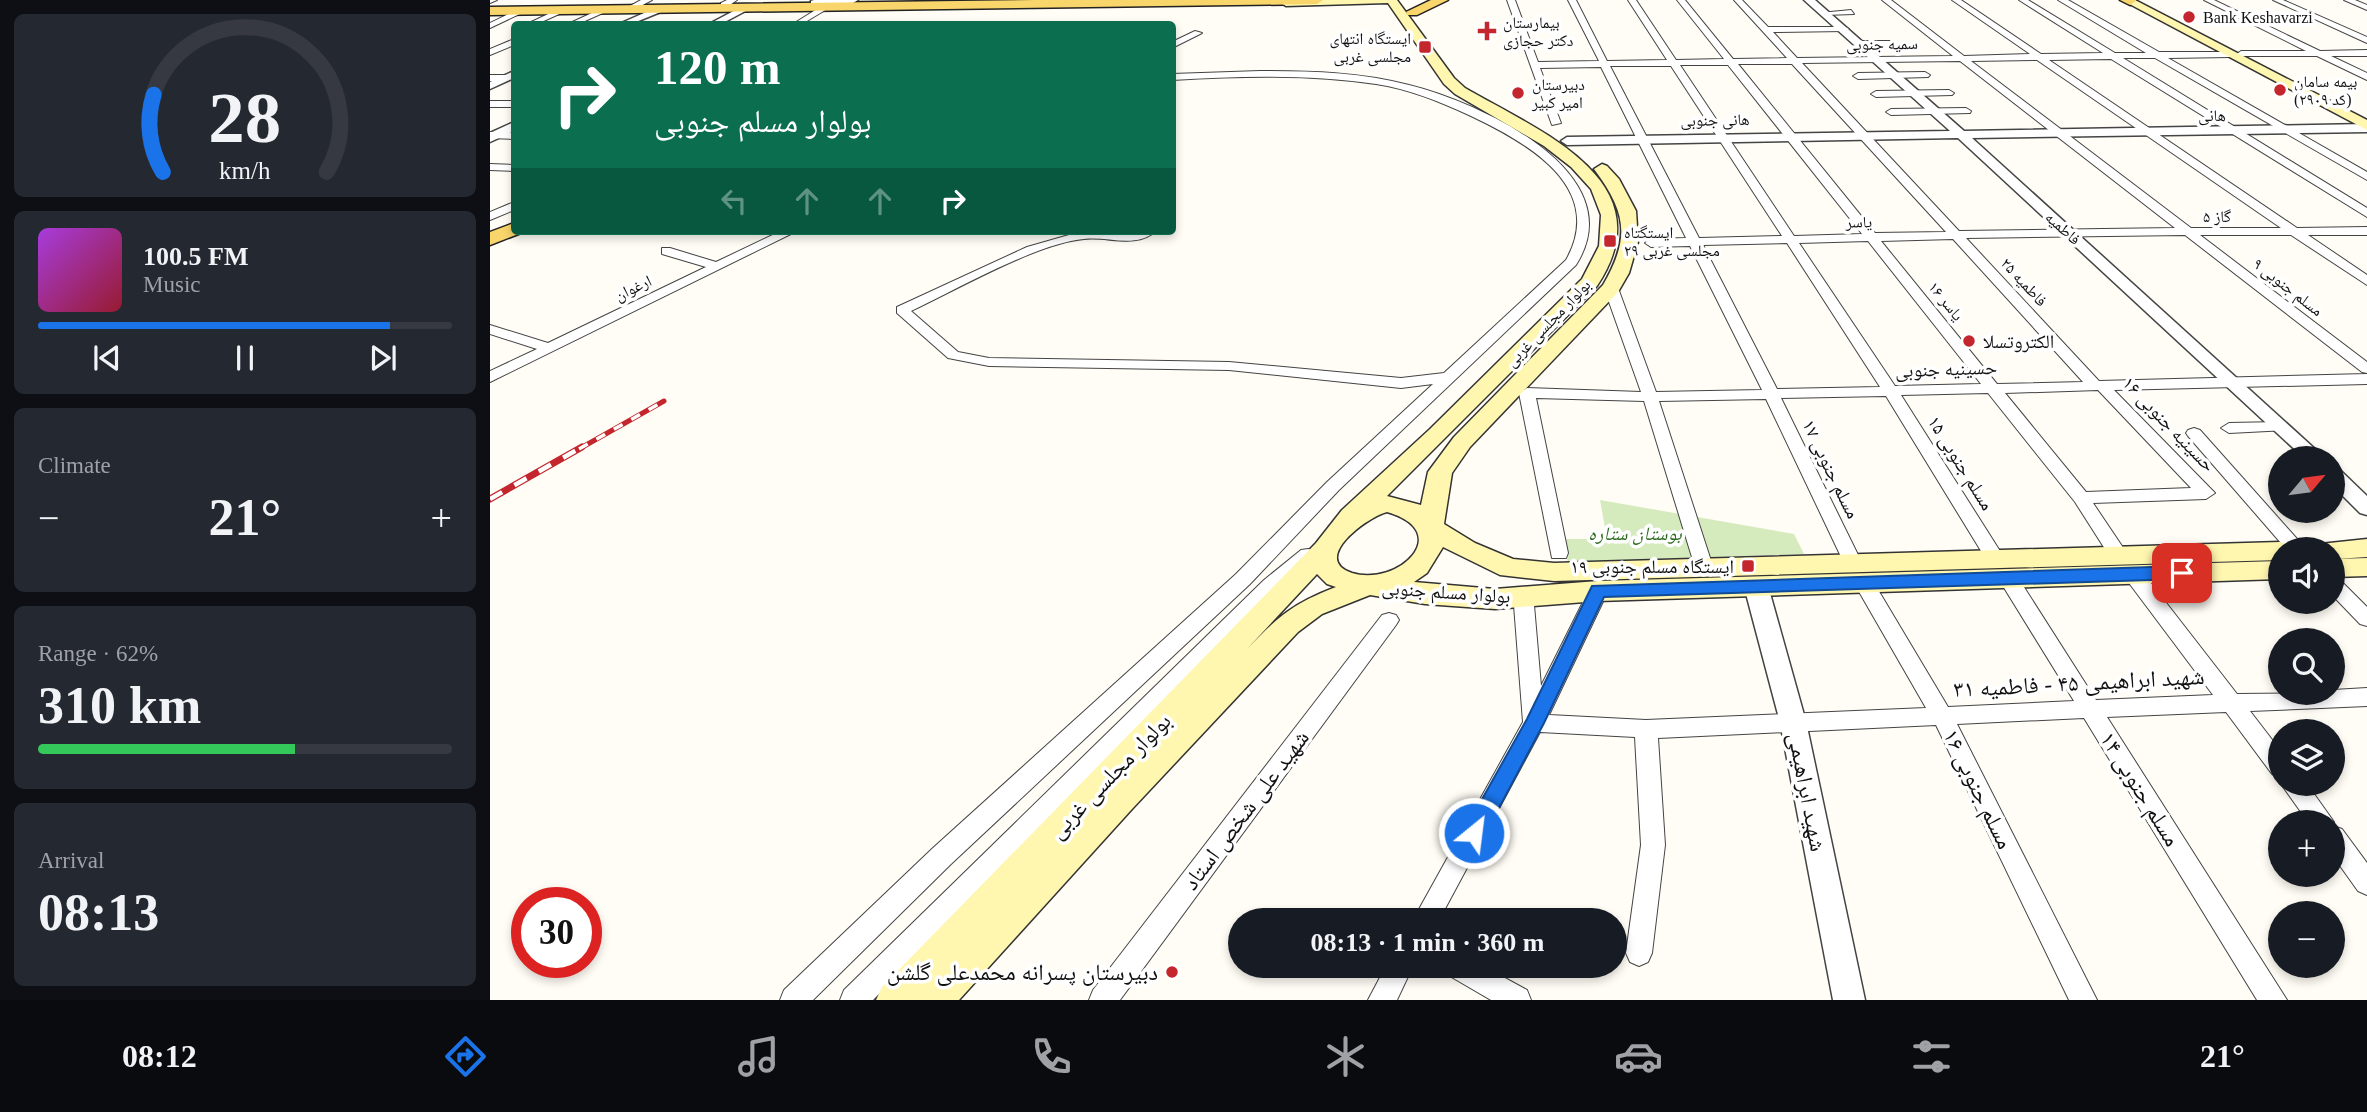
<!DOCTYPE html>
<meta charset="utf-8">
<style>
:root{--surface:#171b24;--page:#242831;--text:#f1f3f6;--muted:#9ea1a6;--line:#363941;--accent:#1a73e8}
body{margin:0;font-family:"Times New Roman","Noto Naskh Arabic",serif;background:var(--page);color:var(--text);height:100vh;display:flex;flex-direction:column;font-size:26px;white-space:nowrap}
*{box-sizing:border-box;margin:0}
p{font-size:23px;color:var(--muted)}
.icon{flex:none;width:38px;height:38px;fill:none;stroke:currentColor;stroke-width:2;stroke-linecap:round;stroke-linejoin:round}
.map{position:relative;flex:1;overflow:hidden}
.panel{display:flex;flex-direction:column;gap:14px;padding:14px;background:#0d0f14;width:490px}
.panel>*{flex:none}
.hud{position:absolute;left:21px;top:21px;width:665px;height:214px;border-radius:7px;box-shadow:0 4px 10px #0003;background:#0b6e4f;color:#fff;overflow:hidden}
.needle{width:46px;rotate:61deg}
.tools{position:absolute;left:1778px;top:446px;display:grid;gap:14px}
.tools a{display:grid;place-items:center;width:77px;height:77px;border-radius:50%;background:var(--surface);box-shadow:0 4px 10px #0003;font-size:35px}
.speed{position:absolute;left:21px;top:887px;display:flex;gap:14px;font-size:35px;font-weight:700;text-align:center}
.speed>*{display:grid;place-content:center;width:91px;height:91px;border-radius:50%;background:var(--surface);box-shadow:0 4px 10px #0003;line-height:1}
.speed .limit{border:10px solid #d22;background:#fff;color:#111}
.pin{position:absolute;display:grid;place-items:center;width:60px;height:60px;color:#fff;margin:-30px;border-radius:14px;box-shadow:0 4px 10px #0006}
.me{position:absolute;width:77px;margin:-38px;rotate:29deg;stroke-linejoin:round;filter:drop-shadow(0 0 5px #0008)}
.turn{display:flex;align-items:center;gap:24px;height:147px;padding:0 28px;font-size:32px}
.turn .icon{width:91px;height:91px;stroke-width:2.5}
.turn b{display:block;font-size:49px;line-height:60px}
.lanes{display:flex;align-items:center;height:66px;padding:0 28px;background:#0003;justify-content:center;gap:35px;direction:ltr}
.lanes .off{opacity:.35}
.big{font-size:52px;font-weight:700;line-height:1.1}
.panel .widget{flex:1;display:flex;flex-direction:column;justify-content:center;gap:10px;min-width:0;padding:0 24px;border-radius:10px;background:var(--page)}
.panel .dial{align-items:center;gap:0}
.dial svg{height:182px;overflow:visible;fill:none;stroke:var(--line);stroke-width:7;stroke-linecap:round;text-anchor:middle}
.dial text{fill:var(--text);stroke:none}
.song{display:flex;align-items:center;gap:21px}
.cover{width:84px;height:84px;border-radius:10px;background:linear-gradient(135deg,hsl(280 70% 55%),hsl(350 70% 35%))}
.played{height:7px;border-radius:4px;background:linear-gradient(90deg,var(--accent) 85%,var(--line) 85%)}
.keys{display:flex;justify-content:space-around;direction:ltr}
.heat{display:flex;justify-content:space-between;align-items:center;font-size:38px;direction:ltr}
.charge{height:10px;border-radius:5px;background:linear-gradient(90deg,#34c759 62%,var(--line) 0)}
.trip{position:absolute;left:738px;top:908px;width:399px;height:70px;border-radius:35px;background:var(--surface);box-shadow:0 4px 10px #0003;font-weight:700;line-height:70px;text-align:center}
.dock{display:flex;height:112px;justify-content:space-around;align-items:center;background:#090b0e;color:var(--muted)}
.dock .icon{width:49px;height:49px}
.dock .selected{color:var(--accent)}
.dock b{font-size:32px;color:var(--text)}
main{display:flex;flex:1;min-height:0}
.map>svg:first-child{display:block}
.green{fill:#d5ebbd}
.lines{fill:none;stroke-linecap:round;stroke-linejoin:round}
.minor-casing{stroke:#444;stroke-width:2}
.tertiary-casing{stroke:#444;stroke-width:3}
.secondary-casing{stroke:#333;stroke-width:3}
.primary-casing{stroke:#222;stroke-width:3}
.minor{fill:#fff;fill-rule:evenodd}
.tertiary{fill:#fff;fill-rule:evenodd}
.secondary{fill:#fff6b0;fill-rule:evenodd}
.primary{fill:#f9d66b;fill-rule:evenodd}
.rail-far1-casing{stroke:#c4262e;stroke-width:5}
.rail-casing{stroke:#c4262e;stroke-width:7}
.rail-far1{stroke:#fff;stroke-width:3.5;stroke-dasharray:10;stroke-linecap:butt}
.rail{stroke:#fff;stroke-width:4.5;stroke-dasharray:14;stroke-linecap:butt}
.route{fill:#1a73e8;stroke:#114b97;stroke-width:2}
.poi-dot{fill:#c4262e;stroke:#fff;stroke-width:2.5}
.labels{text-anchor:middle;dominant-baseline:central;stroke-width:7;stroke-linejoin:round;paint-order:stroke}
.far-poi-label{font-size:16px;fill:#111;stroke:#fff;text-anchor:start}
.far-street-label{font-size:16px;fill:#111;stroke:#fff}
.poi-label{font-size:19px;fill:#111;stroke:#fff;text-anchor:start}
.street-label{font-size:19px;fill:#111;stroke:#fff}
.park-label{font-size:19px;font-style:italic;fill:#2f6b1f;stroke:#fff}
.near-street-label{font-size:23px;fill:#111;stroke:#fff}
.near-poi-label{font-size:23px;fill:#111;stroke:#fff;text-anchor:end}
</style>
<main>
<section class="panel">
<div class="widget dial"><svg viewBox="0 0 100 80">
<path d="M14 69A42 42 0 1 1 86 69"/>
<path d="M14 69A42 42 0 0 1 10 35" stroke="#1a73e8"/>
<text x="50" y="56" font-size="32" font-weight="700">28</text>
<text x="50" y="72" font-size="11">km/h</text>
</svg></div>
<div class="widget">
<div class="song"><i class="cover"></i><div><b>100.5 FM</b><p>Music</p></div></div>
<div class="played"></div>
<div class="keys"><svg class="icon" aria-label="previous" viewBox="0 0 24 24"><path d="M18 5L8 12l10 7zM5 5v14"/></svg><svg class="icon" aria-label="pause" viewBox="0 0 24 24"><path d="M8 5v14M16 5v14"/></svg><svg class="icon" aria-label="next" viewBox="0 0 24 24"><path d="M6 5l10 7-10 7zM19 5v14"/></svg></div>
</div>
<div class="widget"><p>Climate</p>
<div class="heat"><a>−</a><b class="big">21°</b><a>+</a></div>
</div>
<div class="widget"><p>Range · 62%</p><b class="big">310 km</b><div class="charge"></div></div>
<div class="widget"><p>Arrival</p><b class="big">08:13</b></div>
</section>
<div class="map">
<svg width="1877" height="1000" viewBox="0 0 1877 1000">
<rect width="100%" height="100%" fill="#fffdf5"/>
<path class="green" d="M1110 500 1304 534 1314 554 1078 562 1071 539H1117Z"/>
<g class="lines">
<defs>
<g id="minor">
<path d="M0 0H7L0 3Z"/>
<path d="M151 0H162L147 8 140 6Z"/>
<path d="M237 0H247L237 7H231V3Z"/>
<path d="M1017 0H1025L1048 62 1109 61 1078 0H1086L1117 61 1177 60 1138 0H1146L1186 60 1234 59 1187 0H1195L1243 59 1297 58 1244 0H1252L1278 27H1355L1359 29 1355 31 1283 32 1307 58 1463 56 1392 0H1401L1474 56 1540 54 1462 0H1471L1551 54 1613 53 1529 0H1538L1625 53H1656L1568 0H1578L1669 52H1743L1744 54 1740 57 1678 58 1877 172V180L1665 58H1633L1877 208V217L1621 59 1559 60 1807 228 1877 227V235H1818L1877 275V285L1801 235H1710L1877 362V373L1872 372 1695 235 1476 238 1609 381 1877 374V384L1624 390 1725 493 1716 499 1603 503 1638 555 1636 560H1622L1585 502 1498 393 1411 395 1515 559 1513 564H1499L1396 396 1291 398 1372 563 1370 568H1356L1354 563 1276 399 1169 401 1223 567 1221 572H1207L1205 567 1154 401 1046 398 1078 553 1076 558H1062L1029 393 1037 388 1151 392 1114 288 1116 285H1126L1128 288 1166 392 1272 390 1200 246 1161 247 1155 243 1161 239 1196 238 1111 67 1050 68 1071 123 1062 125ZM1547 60 1791 228H1701L1481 61ZM1470 61 1685 228 1469 231 1312 63ZM1248 64H1302L1456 232 1385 233ZM1190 65H1238L1372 234 1304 236ZM1120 66H1181L1292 236 1209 238ZM1463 239 1593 382 1507 384 1391 241ZM1378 241 1491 384 1405 386 1309 243ZM1297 243 1390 387 1287 389 1213 245ZM1608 390 1701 488 1596 492 1515 393Z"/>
<path d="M1714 0H1724L1830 51 1877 50V56H1841L1877 73V80L1827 56H1748L1747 54 1751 51H1816Z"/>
<path d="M1783 0H1793L1877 37V43Z"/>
<path d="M1854 0H1865L1877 5V10Z"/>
<path d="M335 4 342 6 312 24H303Z"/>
<path d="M115 7 122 9 88 24H78Z"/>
<path d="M31 8 38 10 0 28V23Z"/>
<path d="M71 8 78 10 47 24H37Z"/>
<path d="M1361 10 1364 14 1334 15 1330 13Z"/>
<path d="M705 31 712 33 682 48V42Z"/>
<path d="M24 39V45L0 55V49Z"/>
<path d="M1372 41H1400L1404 44 1400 47 1369 46Z"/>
<path d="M770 71C820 71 871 72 919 85 988 102 1145 172 1086 265L849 490 760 584 461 864 323 1000H290L294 990 443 848 746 574 837 482 943 384 911 388 739 370 499 366 458 358 407 313V307L537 247 593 231 644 233 666 231C646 249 618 236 594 239 547 243 466 290 421 311L468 352 499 358 739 362 911 378 954 373 1076 260C1117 187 1036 142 981 116 950 102 920 89 886 84 818 74 750 76 682 80V74Z"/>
<path d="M1435 72 1440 75 1438 77 1368 79 1363 76 1368 73Z"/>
<path d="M0 75H16L21 78 16 81H0Z"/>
<path d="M1459 90 1464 93 1462 95 1386 97 1381 94 1386 91Z"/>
<rect x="0" y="101" width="24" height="6"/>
<path d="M1476 108 1481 111 1480 113 1401 115 1396 112 1401 109Z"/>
<path d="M0 132 24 133V139L0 138Z"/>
<path d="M0 164 24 165V171L0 170Z"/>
<path d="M24 202V210L0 220V212Z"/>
<path d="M291 231H307L0 382V371L47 349 0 334V325L58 343 216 267 172 254V248H180L226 262Z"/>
<path d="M1791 422 1799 427 1797 430 1739 433 1731 428 1739 423Z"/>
<path d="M1704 428 1710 430 1817 550H1797L1698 436 1696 433 1698 430Z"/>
<path d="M818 549 825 550 827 555 825 560 788 590 383 1000H350L354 990 774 580 811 550Z"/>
<path d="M1643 567 1650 569 1747 694 1843 693V690L1877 688V706L1760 711 1790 750V777L1782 774 1736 712 1617 717 1797 1000H1767L1594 718 1467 724 1607 1000H1579L1446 725 1168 738 1175 845 1162 953 1158 962 1149 966 1140 962 1136 953 1151 845 1145 737 1050 732 949 920H923L1033 722 1024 605 1027 600H1041L1044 605 1051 686 1101 586H1115L1118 591 1059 715 1156 720 1436 708 1364 583 1367 578H1381L1458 707 1584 701 1508 578 1511 573H1525L1606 700 1723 695 1636 579 1634 574 1636 569Z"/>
<path d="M1843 578 1850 580 1877 607V626L1870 624 1843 596Z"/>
<path d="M899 613 906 615 909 620 906 625 630 1000H599L603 990 892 615Z"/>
<path d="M1791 784H1817L1844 822 1843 824 1818 822Z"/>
<path d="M1843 826 1852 829 1877 863V895L1868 891 1843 856Z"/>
<path d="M896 966H923L907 1000H878Z"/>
<path d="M954 966H993L1037 990 1041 1000H1001L958 975Z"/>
</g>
<g id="tertiary">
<path d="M324 0H368L363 3 321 5V1Z"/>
<path d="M1314 0H1325L1474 131 1877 124V132L1482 138 1835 458H1814L1468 138 1077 145 1071 141 1077 137 1460 131Z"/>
<path d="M255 5 263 7 231 24H219Z"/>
<path d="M170 6 175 9 173 11 141 24H129Z"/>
<path d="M24 71V78L0 89V82Z"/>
<path d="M24 122V131L0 142V133Z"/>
<path d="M1843 469 1850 470 1877 496V515L1870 513 1843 486Z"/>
<path d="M1266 578 1274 580 1278 586 1316 722 1375 1000H1343L1290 722 1254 586 1258 580Z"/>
</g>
<g id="secondary">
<path d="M795 0H907L964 78 975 88C1049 131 1177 181 1107 286L897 496 931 505 938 472 964 437 1113 285C1141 237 1136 212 1104 169L1112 164 1117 166 1129 179 1146 211 1148 242 1139 273 1128 292 980 447 962 473 954 524 985 543 1023 559 1064 563 1790 542 1799 545 1802 550H1790V560L1064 581 1010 575 953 547 937 573 924 582 1005 589 1108 581 1790 561V579L1108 601 1005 609 935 604 880 595 832 614 808 632 642 809 469 1000H386L392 987 826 543 852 510 940 429 1092 279 1109 246 1111 215 1101 189 1081 167 1054 146 965 94 954 84 898 3 796 6 791 3ZM897 512C966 532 908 587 862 573 820 559 877 517 897 512ZM827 574 837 584 846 587C802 604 789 616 757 649Z"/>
<path d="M1632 0H1645L1877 120V130Z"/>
<path d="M1877 539V557L1845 559 1877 558V576L1843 577V550H1826L1830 544Z"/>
</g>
<g id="primary">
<path d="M544 0H833L827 4 0 15V7Z"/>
<path d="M941 0H958L927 15H917L916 12Z"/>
<path d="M1630 0H1646V1L1640 5Z"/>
<path d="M24 223V231H32L31 233 0 245V232Z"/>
</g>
</defs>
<use href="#minor" class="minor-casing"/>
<use href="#tertiary" class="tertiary-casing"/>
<use href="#secondary" class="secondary-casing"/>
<use href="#primary" class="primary-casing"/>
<use href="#minor" class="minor"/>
<use href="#tertiary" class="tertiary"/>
<use href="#secondary" class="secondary"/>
<use href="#primary" class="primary"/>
<defs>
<path id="rail-far1" d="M89 449 174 401"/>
<path id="rail" d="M0 499 92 447"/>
</defs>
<use href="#rail-far1" class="rail-far1-casing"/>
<use href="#rail" class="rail-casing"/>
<use href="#rail-far1" class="rail-far1"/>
<use href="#rail" class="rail"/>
</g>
<path class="route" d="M1692 566 1701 573 1692 579 1114 597 1054 723 992 840 984 843 976 840 973 833 1037 719 1102 586Z"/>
<g class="poi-dot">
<circle cx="1699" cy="17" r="7"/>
<path d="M993.5 20.5h7v7h7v7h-7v7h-7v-7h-7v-7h7z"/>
<rect x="928" y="40" width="14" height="14" rx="3.5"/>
<circle cx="1790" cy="90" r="7"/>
<circle cx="1028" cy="93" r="7"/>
<rect x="1113" y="234" width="14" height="14" rx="3.5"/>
<circle cx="1479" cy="341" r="7"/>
<rect x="1251" y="559" width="14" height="14" rx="3.5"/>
<circle cx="682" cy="972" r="7"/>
</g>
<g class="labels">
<g class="far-poi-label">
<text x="1713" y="17">Bank Keshavarzi</text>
<text x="1013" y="22">بیمارستان<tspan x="1013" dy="18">دکتر حجازی</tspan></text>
<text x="921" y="38" text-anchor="end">ایستگاه انتهای<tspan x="921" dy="18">مجلسی غربی</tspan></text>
<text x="1804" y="81">بیمه سامان<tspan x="1804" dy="18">(کد ۲۹۰۹)</tspan></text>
<text x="1042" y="84">دبیرستان<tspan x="1042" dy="18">امیر کبیر</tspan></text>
<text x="1134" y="232">ایستگتاه<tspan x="1134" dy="18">مجلسی غربی ۲۹</tspan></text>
</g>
<g class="far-street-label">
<text transform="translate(1392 44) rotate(-1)">سمیه جنوبی</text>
<text x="1722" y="115">هانی</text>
<text transform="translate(1225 120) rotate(-1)">هانی جنوبی</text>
<text x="1727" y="216">گاز ۵</text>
<text transform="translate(1369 222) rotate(-1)">یاسر</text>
<text transform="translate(1573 228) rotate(42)">فاطمیه</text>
<text transform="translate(1534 282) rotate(47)">فاطمیه ۲۵</text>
<text transform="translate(1798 287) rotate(38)">مسلم جنوبی ۹</text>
<text transform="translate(143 288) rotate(-26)">ارغوان</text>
<text transform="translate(1456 301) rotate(51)">یاسر ۱۶</text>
<text transform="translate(1058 323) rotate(-46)">بولوار مجلسی غربی</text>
</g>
<g class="poi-label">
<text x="1493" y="341">الکتروتسلا</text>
<text x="1244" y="566" text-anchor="end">ایستگاه مسلم جنوبی ۱۹</text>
</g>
<g class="street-label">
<text transform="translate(1456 369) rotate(-2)">حسینیه جنوبی</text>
<text transform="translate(1679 424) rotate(46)">حسینیه جنوبی ۱۶</text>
<text transform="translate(1471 463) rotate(58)">مسلم جنوبی ۱۵</text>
<text transform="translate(1341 469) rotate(64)">مسلم جنوبی ۱۷</text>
<text transform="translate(956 592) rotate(4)">بولوار مسلم جنوبی</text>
</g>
<g class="park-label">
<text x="1145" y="533">بوستان ستاره</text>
</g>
<g class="near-street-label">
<text transform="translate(1589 683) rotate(-3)">شهید ابراهیمی ۴۵ - فاطمیه ۳۱</text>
<text transform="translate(620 776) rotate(-46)">بولوار مجلسی غربی</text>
<text transform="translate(1488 789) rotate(64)">مسلم جنوبی ۱۶</text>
<text transform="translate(1650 789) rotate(58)">مسلم جنوبی ۱۴</text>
<text transform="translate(1317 792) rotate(79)">شهید ابراهیمی</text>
<text transform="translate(756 810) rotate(-53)">شهید علی شخص استاد</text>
</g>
<g class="near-poi-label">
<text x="668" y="972">دبیرستان پسرانه محمدعلی گلشن</text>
</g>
</g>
</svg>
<div class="tools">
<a><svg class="needle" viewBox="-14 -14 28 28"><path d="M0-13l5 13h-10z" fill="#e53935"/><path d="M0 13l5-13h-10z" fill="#9ea1a6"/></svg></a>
<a><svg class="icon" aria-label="sound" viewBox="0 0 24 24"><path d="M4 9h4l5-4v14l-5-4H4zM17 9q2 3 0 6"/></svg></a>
<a><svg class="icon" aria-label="search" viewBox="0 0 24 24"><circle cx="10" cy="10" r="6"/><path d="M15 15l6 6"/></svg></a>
<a><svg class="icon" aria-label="layers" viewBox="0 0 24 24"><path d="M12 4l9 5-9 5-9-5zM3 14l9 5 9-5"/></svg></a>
<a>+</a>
<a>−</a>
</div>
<div class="speed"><div class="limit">30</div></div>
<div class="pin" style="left:1692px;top:573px;background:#d93025"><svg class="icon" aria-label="arrive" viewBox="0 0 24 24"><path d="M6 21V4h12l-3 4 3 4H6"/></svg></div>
<svg class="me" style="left:984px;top:833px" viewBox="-20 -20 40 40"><circle r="17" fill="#1a73e8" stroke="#fff" stroke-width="3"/><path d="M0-11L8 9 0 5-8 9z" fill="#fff"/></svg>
<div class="trip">08:13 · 1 min · 360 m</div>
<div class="hud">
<div class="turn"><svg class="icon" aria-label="right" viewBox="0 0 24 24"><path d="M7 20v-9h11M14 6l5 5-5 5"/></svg><div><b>120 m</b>بولوار مسلم جنوبی</div></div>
<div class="lanes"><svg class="icon off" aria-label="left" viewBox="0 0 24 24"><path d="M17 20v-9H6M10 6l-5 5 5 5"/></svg><svg class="icon off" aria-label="ahead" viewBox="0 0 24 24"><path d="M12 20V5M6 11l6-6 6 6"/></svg><svg class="icon off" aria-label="ahead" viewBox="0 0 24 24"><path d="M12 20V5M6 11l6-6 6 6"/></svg><svg class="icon" aria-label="right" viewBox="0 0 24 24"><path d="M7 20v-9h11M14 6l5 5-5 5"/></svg></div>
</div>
</div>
</main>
<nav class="dock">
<b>08:12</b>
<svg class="icon selected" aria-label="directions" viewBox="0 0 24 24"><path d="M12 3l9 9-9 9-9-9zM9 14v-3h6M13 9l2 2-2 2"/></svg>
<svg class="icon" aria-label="music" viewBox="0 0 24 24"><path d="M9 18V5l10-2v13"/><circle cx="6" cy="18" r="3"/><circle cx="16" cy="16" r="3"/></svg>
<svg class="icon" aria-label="phone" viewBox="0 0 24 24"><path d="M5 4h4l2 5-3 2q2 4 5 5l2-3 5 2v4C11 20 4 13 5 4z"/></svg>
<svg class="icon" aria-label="climate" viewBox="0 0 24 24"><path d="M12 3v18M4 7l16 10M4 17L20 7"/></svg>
<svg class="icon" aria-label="car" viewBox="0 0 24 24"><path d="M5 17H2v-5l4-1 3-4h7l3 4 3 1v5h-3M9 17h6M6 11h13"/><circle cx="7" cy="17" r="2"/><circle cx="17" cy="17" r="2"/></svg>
<svg class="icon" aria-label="filters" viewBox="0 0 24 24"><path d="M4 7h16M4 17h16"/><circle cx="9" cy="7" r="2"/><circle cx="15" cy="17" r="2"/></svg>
<b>21°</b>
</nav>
